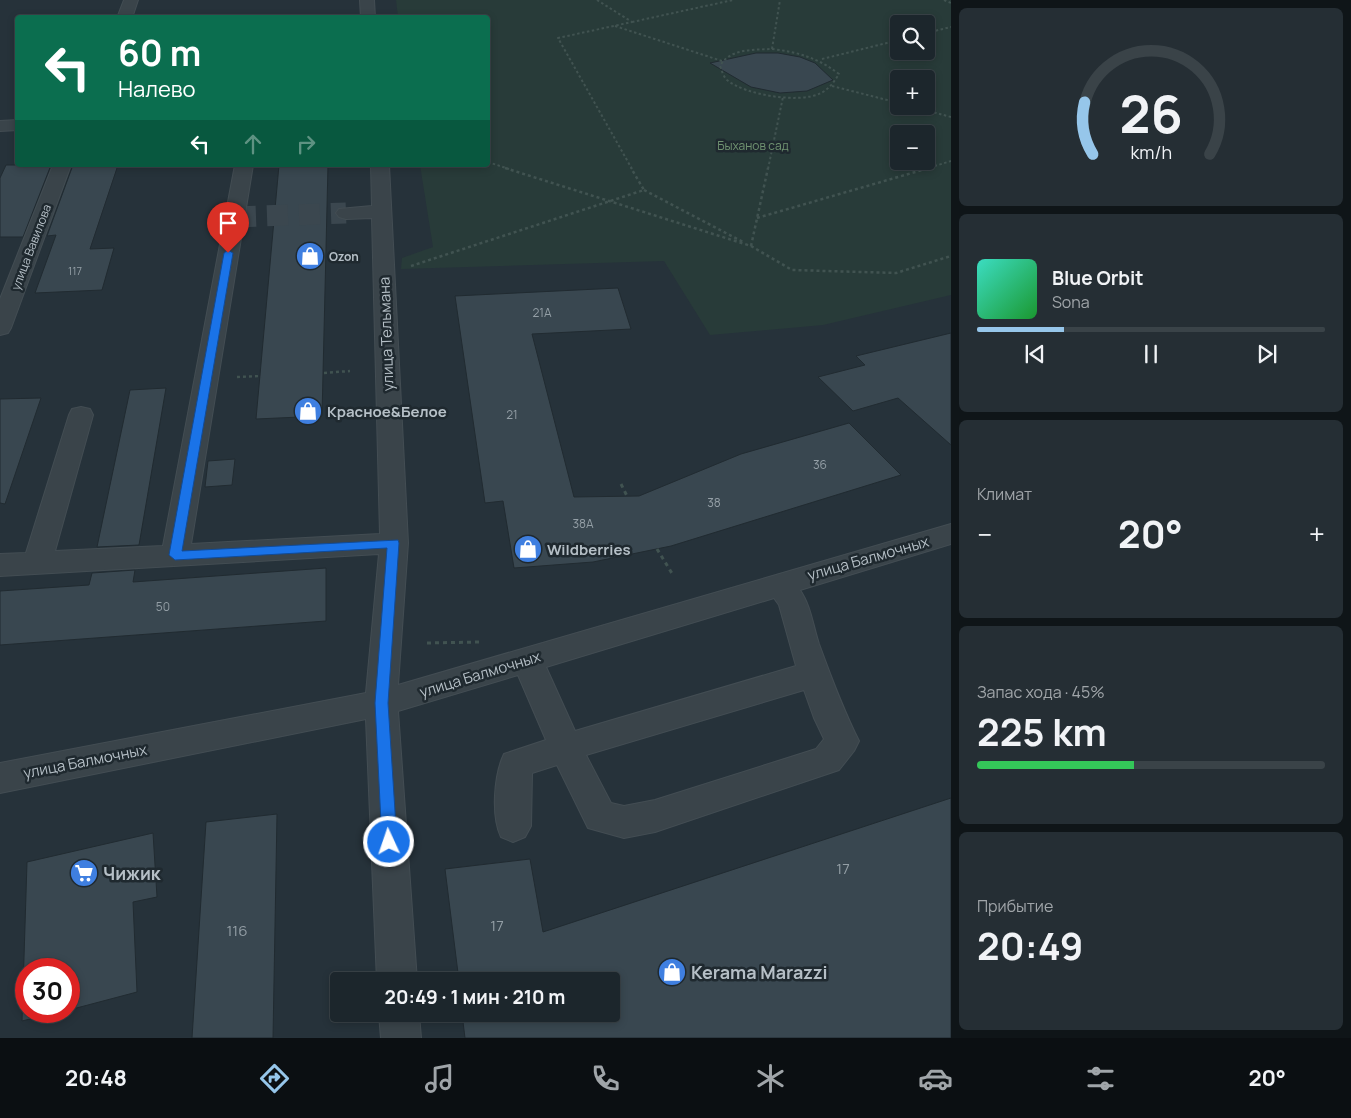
<!DOCTYPE html>
<html lang="ru">
<meta charset="utf-8">
<style>
:root{--surface:#1c262c;--page:#252e34;--text:#f1f3f6;--muted:#a0a5a9;--line:#3a4348;--accent:#96c6ea}
body{margin:0;font-family:Manrope,sans-serif;background:var(--page);color:var(--text);height:100vh;display:flex;flex-direction:column;font-size:19px;white-space:nowrap}
*{box-sizing:border-box;margin:0}
p{font-size:16px;color:var(--muted)}
.icon{flex:none;width:28px;height:28px;fill:none;stroke:currentColor;stroke-width:2;stroke-linecap:round;stroke-linejoin:round}
.map{position:relative;flex:1;overflow:hidden}
.details{display:flex;flex-direction:column;gap:8px;padding:8px;background:#0f1518;width:400px}
.details>*{flex:none}
.top-card{position:absolute;left:15px;top:15px;width:475px;height:152px;border-radius:5px;box-shadow:0 2px 8px #0003,0 0 0 1px var(--line);background:#0b6e4f;color:#fff;overflow:hidden}
.controls{position:absolute;left:890px;top:15px;display:grid;gap:10px}
.controls a{display:grid;place-items:center;width:45px;height:45px;border-radius:5px;background:var(--surface);box-shadow:0 2px 8px #0003,0 0 0 1px var(--line);font-size:25px}
.speed{position:absolute;left:15px;top:958px;display:flex;gap:10px;font-size:25px;font-weight:700;text-align:center}
.speed>*{display:grid;place-content:center;width:65px;height:65px;border-radius:50%;background:var(--surface);box-shadow:0 2px 8px #0003,0 0 0 1px var(--line);line-height:1}
.speed .limit{border:8px solid #d22;background:#fff;color:#111}
.pin{position:absolute;display:grid;place-items:center;width:42px;height:42px;color:#fff;margin:-51px -21px;border-radius:50% 50% 50% 0;rotate:-45deg;box-shadow:0 0 5px #0007}
.pin .icon{rotate:45deg}
.me{position:absolute;width:55px;margin:-28px;rotate:357deg;stroke-linejoin:round;filter:drop-shadow(0 0 4px #0008)}
.turn{display:flex;align-items:center;gap:18px;height:105px;padding:0 20px;font-size:22px}
.turn .icon{width:65px;height:65px;stroke-width:2.5}
.turn b{display:block;font-size:35px;line-height:42px}
.lanes{display:flex;align-items:center;height:48px;padding:0 20px;background:#0003;justify-content:center;gap:25px;direction:ltr}
.lanes .off{opacity:.35}
.big{font-size:38px;font-weight:700;line-height:1.1}
.details .widget{flex:1;display:flex;flex-direction:column;justify-content:center;gap:8px;min-width:0;padding:0 18px;border-radius:8px;background:var(--page)}
.details .dial{align-items:center;gap:0}
.dial svg{height:130px;overflow:visible;fill:none;stroke:var(--line);stroke-width:7;stroke-linecap:round;text-anchor:middle}
.dial text{fill:var(--text);stroke:none}
.song{display:flex;align-items:center;gap:15px}
.cover{width:60px;height:60px;border-radius:8px;background:linear-gradient(135deg,hsl(170 70% 55%),hsl(130 70% 35%))}
.played{height:5px;border-radius:2px;background:linear-gradient(90deg,var(--accent) 25%,var(--line) 25%)}
.keys{display:flex;justify-content:space-around;direction:ltr}
.heat{display:flex;justify-content:space-between;align-items:center;font-size:28px;direction:ltr}
.charge{height:8px;border-radius:4px;background:linear-gradient(90deg,#34c759 45%,var(--line) 0)}
.trip{position:absolute;left:330px;top:972px;width:290px;height:50px;border-radius:5px;background:var(--surface);box-shadow:0 2px 8px #0003,0 0 0 1px var(--line);font-weight:700;line-height:50px;text-align:center}
.tabs{display:flex;height:80px;justify-content:space-around;align-items:center;background:#0b0f12;color:var(--muted)}
.tabs .icon{width:35px;height:35px}
.tabs .selected{color:var(--accent)}
.tabs b{font-size:22px;color:var(--text)}
main{display:flex;flex:1;min-height:0}
.map>svg:first-child{display:block}
.green{fill:#283b39;fill-rule:evenodd}
.building{fill:#394750;stroke:#212b31}
.lines{fill:none;stroke-linecap:round;stroke-linejoin:round}
.minor-tunnel{stroke:#3b474f;stroke-width:21;stroke-dasharray:21 11;stroke-linecap:butt}
.minor-casing{stroke:#434d53;stroke-width:2}
.path-far2{stroke:#415351;stroke-width:2;stroke-dasharray:2.5 2.5;stroke-linecap:butt}
.path-far1{stroke:#415351;stroke-width:2.5;stroke-dasharray:3 3;stroke-linecap:butt}
.path{stroke:#415351;stroke-width:3;stroke-dasharray:4 4;stroke-linecap:butt}
.minor{fill:#3a444a;fill-rule:evenodd}
.route{fill:#1a73e8;stroke:#114b97}
.labels{text-anchor:middle;dominant-baseline:central;stroke-width:5;stroke-linejoin:round;paint-order:stroke}
.far-number-label{font-size:11px;fill:#949fa6}
.far-park-label{font-size:12px;fill:#709371;stroke:#1f292f}
.far-street-label{font-size:12px;fill:#b5bfc6;stroke:#1f292f}
.far-poi-label{font-size:12px;font-weight:bold;fill:#b5bfc6;stroke:#1f292f;text-anchor:start}
.number-label{font-size:12px;fill:#949fa6}
.street-label{font-size:15px;fill:#b5bfc6;stroke:#1f292f}
.poi-label{font-size:15px;font-weight:bold;fill:#b5bfc6;stroke:#1f292f;text-anchor:start}
.near-number-label{font-size:15px;fill:#949fa6}
.near-poi-label{font-size:18px;font-weight:bold;fill:#b5bfc6;stroke:#1f292f;text-anchor:start}
</style>
<main>
<div class="map">
<svg width="951" height="1038" viewBox="0 0 951 1038">
<rect width="100%" height="100%" fill="#26323a"/>
<path class="green" d="M396 0H951V295L823 325 710 335 664 261 401 269 402 258 433 247 420 165H488V18L398 17ZM899 24H926V51H899ZM899 79H926V106H899ZM899 134H926V161H899Z"/>
<g class="building">
<path d="M756 53H778L800 57 815 63 833 80 807 91 780 93 751 87 710 63Z"/>
<path d="M6 165H51L23 237H0V178Z"/>
<path d="M73 165H118L90 249 114 248 102 290 35 293 56 235 47 236Z"/>
<path d="M279 165H328L322 416 256 419Z"/>
<path d="M618 288 631 329 532 334 574 497 639 496 741 454 849 423 901 475 671 546 593 562 514 568 503 501 485 503 455 296Z"/>
<path d="M951 333V445L898 398 853 411 818 377 865 365 856 356Z"/>
<path d="M166 388 139 545 97 547 130 390Z"/>
<path d="M41 398 5 504 0 503V399Z"/>
<path d="M235 459 232 485 205 487 208 461Z"/>
<path d="M326 568V621L0 645V591L89 585 92 573 135 570 133 582Z"/>
<path d="M951 798V1038H465L462 1014H611V981H459L445 869 530 859 543 932Z"/>
<path d="M277 814 273 1038H192L206 822Z"/>
<path d="M153 833 157 897 133 902 137 992 69 1010V969H26V1011H62L22 1021 27 862Z"/>
</g>
<g class="lines">
<path class="minor-tunnel" d="M235 217 346 213"/>
<defs>
<g id="minor">
<path d="M124 0H138L132 18H117Z"/>
<path d="M360 0H374L375 18H361Z"/>
<path d="M18 120V130L0 131V121Z"/>
<path d="M53 165H71L11 328 8 333 0 335V299Z"/>
<path d="M235 165H253L191 544 380 534 372 218 346 219 339 217 336 213 339 209 372 206 371 165H389L408 543 398 685 951 524V544L800 590C811 606 813 626 819 644 831 677 843 709 859 741L854 751 839 770 655 832 624 838 588 828 557 765 532 773 531 826 525 837 513 842 501 837C491 816 494 775 504 754L546 740 518 675 398 711 417 981H377L366 719 0 793V763L366 693 379 554 0 576V554L26 553 69 415 72 409 81 407 90 409 93 415 55 551 163 546ZM774 598 779 605 796 666 575 731 546 667ZM804 690 814 718 824 739 816 749 655 800 624 806 611 803 586 755Z"/>
<path d="M379 1014H419L421 1038H381Z"/>
</g>
</defs>
<use href="#minor" class="minor-casing"/>
<g class="path-far2">
<path d="M597 0 632 22 558 38 632 169"/>
<path d="M944 0 951 3"/>
<path d="M632 22 733 0"/>
<path d="M615 26 722 61"/>
<path d="M926 33 951 27"/>
<path d="M772 49C798 52 818 58 839 74 834 82 829 89 821 93 800 104 745 95 727 80 723 76 722 71 720 66 730 48 754 50 772 49Z"/>
<path d="M772 49 780 0"/>
<path d="M822 59 899 40"/>
<path d="M832 86 899 103"/>
<path d="M910 106 951 117"/>
<path d="M488 162 509 169"/>
<path d="M768 169 783 97"/>
<path d="M925 169 951 161"/>
</g>
<g class="path-far1">
<path d="M505 168 751 246 768 168"/>
<path d="M644 190 743 242"/>
<path d="M757 218 929 168"/>
<path d="M751 246 792 270 896 273 951 256"/>
<path d="M411 266 644 190 631 168"/>
<path d="M324 373 350 371"/>
<path d="M237 377 261 376"/>
</g>
<g class="path">
<path d="M621 484 627 496"/>
<path d="M657 549 673 575"/>
<path d="M427 643 479 642"/>
</g>
<use href="#minor" class="minor"/>
</g>
<path class="route" d="M228 250 233 253 182 551 398 540 399 543 388 703 397 842 394 847 389 849 384 847 382 842 375 703 387 548 175 560 169 555 224 253Z"/>
<defs>
<symbol id="shop-disc" viewBox="-11 -11 22 22"><circle r="9.5" fill="#3f7fe0" stroke="#1f292f"/><path d="M-5-2.5h2.3a2.7 3.5 0 0 1 5.4 0H5L5.5 6h-11ZM-1.5-2.5h3a1.5 2.3 0 0 0-3 0Z" fill="#fff"/></symbol>
<symbol id="supermarket-disc" viewBox="-11 -11 22 22"><circle r="9.5" fill="#3f7fe0" stroke="#1f292f"/><path d="M-6-5.5h2.5l.6 2H6L4.5 2H-2.5L-4.4-4H-6ZM-1.5 3.2a1.3 1.3 0 1 0 .1 0ZM3 3.2a1.3 1.3 0 1 0 .1 0Z" fill="#fff"/></symbol>
</defs>
<g fill-rule="evenodd">
<use href="#shop-disc" x="294" y="240" width="32" height="32"/>
<use href="#shop-disc" x="292" y="395" width="32" height="32"/>
<use href="#shop-disc" x="512" y="533" width="32" height="32"/>
<use href="#supermarket-disc" x="68" y="857" width="32" height="32"/>
<use href="#shop-disc" x="656" y="956" width="32" height="32"/>
</g>
<g class="labels">
<g class="far-number-label">
<text x="75" y="270">117</text>
</g>
<g class="far-park-label">
<text x="753" y="145">Быханов сад</text>
</g>
<g class="far-street-label">
<text transform="translate(31 247) rotate(-69)">улица Вавилова</text>
</g>
<g class="far-poi-label">
<text x="329" y="256">Ozon</text>
</g>
<g class="number-label">
<text x="542" y="312">21А</text>
<text x="512" y="414">21</text>
<text x="820" y="464">36</text>
<text x="714" y="502">38</text>
<text x="583" y="523">38А</text>
<text x="163" y="606">50</text>
</g>
<g class="street-label">
<text transform="translate(386 334) rotate(-92)">улица Тельмана</text>
<text transform="translate(868 558) rotate(-16)">улица Балмочных</text>
<text transform="translate(480 674) rotate(-17)">улица Балмочных</text>
<text transform="translate(85 761) rotate(-11)">улица Балмочных</text>
</g>
<g class="poi-label">
<text x="327" y="411">Красное&amp;Белое</text>
<text x="547" y="549">Wildberries</text>
</g>
<g class="near-number-label">
<text x="843" y="868">17</text>
<text x="497" y="925">17</text>
<text x="237" y="930">116</text>
</g>
<g class="near-poi-label">
<text x="103" y="873">Чижик</text>
<text x="691" y="972">Kerama Marazzi</text>
</g>
</g>
</svg>
<div class="controls">
<a><svg class="icon" aria-label="search" viewBox="0 0 24 24"><circle cx="10" cy="10" r="6"/><path d="M15 15l6 6"/></svg></a>
<a>+</a>
<a>−</a>
</div>
<div class="speed"><div class="limit">30</div></div>
<div class="pin" style="left:228px;top:253px;background:#d93025"><svg class="icon" aria-label="arrive" viewBox="0 0 24 24"><path d="M6 21V4h12l-3 4 3 4H6"/></svg></div>
<svg class="me" style="left:389px;top:842px" viewBox="-20 -20 40 40"><circle r="17" fill="#1a73e8" stroke="#fff" stroke-width="3"/><path d="M0-11L8 9 0 5-8 9z" fill="#fff"/></svg>
<div class="trip">20:49 · 1 мин · 210 m</div>
<div class="top-card">
<div class="turn"><svg class="icon" aria-label="left" viewBox="0 0 24 24"><path d="M17 20v-9H6M10 6l-5 5 5 5"/></svg><div><b>60 m</b>Налево</div></div>
<div class="lanes"><svg class="icon" aria-label="left" viewBox="0 0 24 24"><path d="M17 20v-9H6M10 6l-5 5 5 5"/></svg><svg class="icon off" aria-label="ahead" viewBox="0 0 24 24"><path d="M12 20V5M6 11l6-6 6 6"/></svg><svg class="icon off" aria-label="right" viewBox="0 0 24 24"><path d="M7 20v-9h11M14 6l5 5-5 5"/></svg></div>
</div>
</div>
<section class="details">
<div class="widget dial"><svg viewBox="0 0 100 80">
<path d="M14 69A42 42 0 1 1 86 69"/>
<path d="M14 69A42 42 0 0 1 9 37" stroke="#96c6ea"/>
<text x="50" y="56" font-size="32" font-weight="700">26</text>
<text x="50" y="72" font-size="11">km/h</text>
</svg></div>
<div class="widget">
<div class="song"><i class="cover"></i><div><b>Blue Orbit</b><p>Sona</p></div></div>
<div class="played"></div>
<div class="keys"><svg class="icon" aria-label="previous" viewBox="0 0 24 24"><path d="M18 5L8 12l10 7zM5 5v14"/></svg><svg class="icon" aria-label="pause" viewBox="0 0 24 24"><path d="M8 5v14M16 5v14"/></svg><svg class="icon" aria-label="next" viewBox="0 0 24 24"><path d="M6 5l10 7-10 7zM19 5v14"/></svg></div>
</div>
<div class="widget"><p>Климат</p>
<div class="heat"><a>−</a><b class="big">20°</b><a>+</a></div>
</div>
<div class="widget"><p>Запас хода · 45%</p><b class="big">225 km</b><div class="charge"></div></div>
<div class="widget"><p>Прибытие</p><b class="big">20:49</b></div>
</section>
</main>
<nav class="tabs">
<b>20:48</b>
<svg class="icon selected" aria-label="directions" viewBox="0 0 24 24"><path d="M12 3l9 9-9 9-9-9zM9 14v-3h6M13 9l2 2-2 2"/></svg>
<svg class="icon" aria-label="music" viewBox="0 0 24 24"><path d="M9 18V5l10-2v13"/><circle cx="6" cy="18" r="3"/><circle cx="16" cy="16" r="3"/></svg>
<svg class="icon" aria-label="phone" viewBox="0 0 24 24"><path d="M5 4h4l2 5-3 2q2 4 5 5l2-3 5 2v4C11 20 4 13 5 4z"/></svg>
<svg class="icon" aria-label="climate" viewBox="0 0 24 24"><path d="M12 3v18M4 7l16 10M4 17L20 7"/></svg>
<svg class="icon" aria-label="car" viewBox="0 0 24 24"><path d="M5 17H2v-5l4-1 3-4h7l3 4 3 1v5h-3M9 17h6M6 11h13"/><circle cx="7" cy="17" r="2"/><circle cx="17" cy="17" r="2"/></svg>
<svg class="icon" aria-label="filters" viewBox="0 0 24 24"><path d="M4 7h16M4 17h16"/><circle cx="9" cy="7" r="2"/><circle cx="15" cy="17" r="2"/></svg>
<b>20°</b>
</nav>
